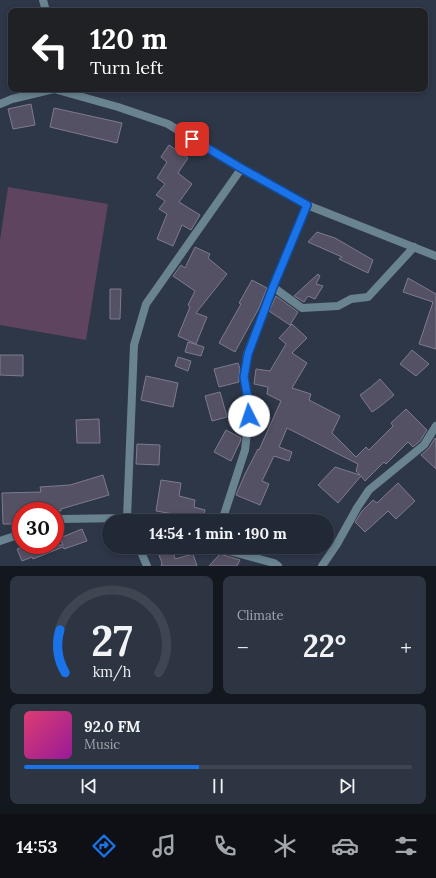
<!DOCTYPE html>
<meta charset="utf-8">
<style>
:root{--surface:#222936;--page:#2e3542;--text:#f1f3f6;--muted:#a2a6ad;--line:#3f4551;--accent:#1a73e8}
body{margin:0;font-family:Lora,serif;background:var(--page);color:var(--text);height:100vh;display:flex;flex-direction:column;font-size:15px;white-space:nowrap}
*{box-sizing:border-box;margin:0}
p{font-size:13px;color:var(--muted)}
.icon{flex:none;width:22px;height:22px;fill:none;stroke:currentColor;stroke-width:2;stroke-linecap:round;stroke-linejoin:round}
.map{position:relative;height:566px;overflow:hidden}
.side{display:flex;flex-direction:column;gap:10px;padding:10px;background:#13171e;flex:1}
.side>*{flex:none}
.banner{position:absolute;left:8px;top:8px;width:420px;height:84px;border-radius:8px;box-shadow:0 2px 6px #0003,0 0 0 1px var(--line);background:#202124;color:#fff;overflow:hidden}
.speed{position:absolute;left:12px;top:502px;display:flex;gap:8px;font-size:20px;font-weight:700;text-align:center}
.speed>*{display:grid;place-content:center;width:52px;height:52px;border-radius:50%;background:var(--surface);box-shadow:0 2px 6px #0003,0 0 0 1px var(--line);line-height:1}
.speed .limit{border:6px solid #d22;background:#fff;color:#111}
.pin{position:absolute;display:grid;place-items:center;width:34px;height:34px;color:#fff;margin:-17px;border-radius:8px;box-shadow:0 2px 6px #0006}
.me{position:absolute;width:44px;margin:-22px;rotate:356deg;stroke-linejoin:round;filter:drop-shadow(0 0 3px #0008)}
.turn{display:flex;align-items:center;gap:14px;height:84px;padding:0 16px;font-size:18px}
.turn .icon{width:52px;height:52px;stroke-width:2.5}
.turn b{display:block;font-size:28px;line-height:34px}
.big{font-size:30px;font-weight:700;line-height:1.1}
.side .widget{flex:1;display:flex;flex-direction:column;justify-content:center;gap:6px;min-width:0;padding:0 14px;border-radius:8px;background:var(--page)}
.side .dial{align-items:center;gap:0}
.dial svg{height:104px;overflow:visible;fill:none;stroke:var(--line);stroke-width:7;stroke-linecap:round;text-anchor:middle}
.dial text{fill:var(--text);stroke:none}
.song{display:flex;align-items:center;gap:12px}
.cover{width:48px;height:48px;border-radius:6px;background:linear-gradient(135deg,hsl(340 70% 55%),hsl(300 70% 35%))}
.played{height:4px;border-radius:2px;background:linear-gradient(90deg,var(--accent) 45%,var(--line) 45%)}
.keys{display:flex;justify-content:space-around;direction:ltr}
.heat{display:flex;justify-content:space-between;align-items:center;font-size:22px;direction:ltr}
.side .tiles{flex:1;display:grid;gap:10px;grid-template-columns:1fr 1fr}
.widget:last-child{grid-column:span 2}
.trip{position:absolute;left:102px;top:514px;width:232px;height:40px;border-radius:20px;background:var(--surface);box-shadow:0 2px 6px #0003,0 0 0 1px var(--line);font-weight:700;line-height:40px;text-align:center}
.tab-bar{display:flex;height:64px;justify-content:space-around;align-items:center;background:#0e1016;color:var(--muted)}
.tab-bar .icon{width:28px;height:28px}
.tab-bar .selected{color:var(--accent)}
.tab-bar b{font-size:18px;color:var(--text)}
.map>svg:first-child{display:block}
.green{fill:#5e445e}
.building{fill:#555164;stroke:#7e7a8f}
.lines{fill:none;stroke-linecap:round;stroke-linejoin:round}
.street{stroke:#698391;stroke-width:8}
.route-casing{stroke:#114b97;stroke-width:10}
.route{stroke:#1a73e8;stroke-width:7}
</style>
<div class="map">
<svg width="436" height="566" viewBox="0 0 436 566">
<rect width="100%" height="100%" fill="#2e3748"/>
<path class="green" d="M8 187 108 204 86 340 0 325V240Z"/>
<g class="building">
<path d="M31 104 35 125 13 129 8 109Z"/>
<path d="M54 108 122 123 117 143 50 127Z"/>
<path d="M169 145 188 158 178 173 192 184 179 202 200 215 191 230 182 225 173 246 157 239 167 214 159 209 165 201 156 195 165 184 157 178 167 162 161 157Z"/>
<path d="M317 232 335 238 373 260 368 273 339 259 342 257 308 242Z"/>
<path d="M195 247 210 254 208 258 227 274 196 313 207 317 196 344 178 336 190 307 188 305 195 291 173 276 181 265 185 268Z"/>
<path d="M318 274 320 276 316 284 323 286 315 299 308 296 304 302 294 296Z"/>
<path d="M408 278 436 294V349L419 344 433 302 403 292Z"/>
<path d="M252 280 267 288 259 308 235 352 219 343 241 304 239 303Z"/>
<path d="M110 289H121L120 319H110Z"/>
<path d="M276 296 298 312 290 325 269 311Z"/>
<path d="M292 324 307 338 292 353 307 363 292 388 311 394 309 400 340 416 332 433 356 457 366 447 369 450 393 426 391 423 406 409 427 430 420 441 413 447 408 442 386 464 384 462 365 481 361 476 338 503 318 485 335 467 360 475 356 471 358 464 287 428 279 447 292 452 289 461 274 456 262 481 269 484 260 505 236 495 245 474 258 449 259 450 281 401 267 394 268 387 254 384 256 369 270 371 286 344 279 338Z"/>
<path d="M188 342 204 347 201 356 185 352Z"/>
<path d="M412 350 429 364 416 376 400 364Z"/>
<path d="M0 355H23V376L0 375Z"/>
<path d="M178 357 191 361 188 371 175 366Z"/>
<path d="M238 363 240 369 239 377V382L219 387 214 369Z"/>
<path d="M146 376 178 383 173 407 141 400Z"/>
<path d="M380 379 394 395 382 405 372 412 360 395 371 387Z"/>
<path d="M220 392 227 417 212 421 205 396Z"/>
<path d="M99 419 100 443H77L76 420Z"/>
<path d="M226 430 241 438 240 442 231 461 214 452Z"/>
<path d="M435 438 436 440V469L421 455 429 448Z"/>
<path d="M137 444 160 445 159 465 136 464Z"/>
<path d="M103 475 109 495 61 509V511H21V524H3L2 493 41 492 40 487 70 485Z"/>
<path d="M161 480 181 483 179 496 195 500 194 507 205 510 203 519 156 511Z"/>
<path d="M398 483 415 501 396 519 388 511 365 532 355 522 362 511 373 500 377 503Z"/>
<path d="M82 529 87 541 64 549 63 547 33 559 32 557 22 561 17 549 28 545H63L60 538Z"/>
<path d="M173 551 175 559 193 554 197 566H161L162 563 159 555Z"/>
<path d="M220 554 240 560 237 566H209Z"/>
</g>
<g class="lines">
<g class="street">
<path d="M43 0 46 11"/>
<path d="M0 104 12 99 54 89 118 107 168 124 241 169 307 205 436 256"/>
<path d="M273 287 302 308 338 306 351 299 368 297 414 247"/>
<path d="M55 521 61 519 127 518 135 521"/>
<path d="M128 521 127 518 134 345 146 304 241 169"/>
<path d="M222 521 245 450 249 416 248 399 244 377 247 354 273 287 307 205"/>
<path d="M0 541 21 534"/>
<path d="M139 547 147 566"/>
<path d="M214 547 274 563 278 566"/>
<path d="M322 566 337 544 357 508 369 490 424 445 436 426"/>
</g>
</g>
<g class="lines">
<defs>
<path id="route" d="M192 139 241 168 307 205 273 287 248 354 244 377 248 399 249 416"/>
</defs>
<use href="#route" class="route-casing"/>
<use href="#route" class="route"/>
</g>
</svg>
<div class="speed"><div class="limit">30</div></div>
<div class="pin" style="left:192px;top:139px;background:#d93025"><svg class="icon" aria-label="arrive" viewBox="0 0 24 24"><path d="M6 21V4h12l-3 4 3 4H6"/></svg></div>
<svg class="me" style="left:249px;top:416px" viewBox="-20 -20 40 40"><circle r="19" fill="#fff"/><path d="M0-13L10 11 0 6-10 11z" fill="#1a73e8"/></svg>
<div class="trip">14:54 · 1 min · 190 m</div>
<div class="banner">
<div class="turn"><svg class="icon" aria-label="left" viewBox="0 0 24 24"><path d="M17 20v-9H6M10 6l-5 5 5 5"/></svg><div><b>120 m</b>Turn left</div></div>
</div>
</div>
<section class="side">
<div class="tiles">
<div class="widget dial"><svg viewBox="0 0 100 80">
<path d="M14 69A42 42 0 1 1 86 69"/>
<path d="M14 69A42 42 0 0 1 10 36" stroke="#1a73e8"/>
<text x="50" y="56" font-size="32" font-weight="700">27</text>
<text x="50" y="72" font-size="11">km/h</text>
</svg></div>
<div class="widget"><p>Climate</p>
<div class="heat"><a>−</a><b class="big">22°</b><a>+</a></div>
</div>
<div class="widget">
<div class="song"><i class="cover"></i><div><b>92.0 FM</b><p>Music</p></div></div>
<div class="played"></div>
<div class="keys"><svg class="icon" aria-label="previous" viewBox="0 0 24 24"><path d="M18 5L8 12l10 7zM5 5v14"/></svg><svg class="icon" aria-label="pause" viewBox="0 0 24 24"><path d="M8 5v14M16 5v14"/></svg><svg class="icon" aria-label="next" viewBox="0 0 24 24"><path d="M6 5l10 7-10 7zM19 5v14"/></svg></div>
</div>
</div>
</section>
<nav class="tab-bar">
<b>14:53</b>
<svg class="icon selected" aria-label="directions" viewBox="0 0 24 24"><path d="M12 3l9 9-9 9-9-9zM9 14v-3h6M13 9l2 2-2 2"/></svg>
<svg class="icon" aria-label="music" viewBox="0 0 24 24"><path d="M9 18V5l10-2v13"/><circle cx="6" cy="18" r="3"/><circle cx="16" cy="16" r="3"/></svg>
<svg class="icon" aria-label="phone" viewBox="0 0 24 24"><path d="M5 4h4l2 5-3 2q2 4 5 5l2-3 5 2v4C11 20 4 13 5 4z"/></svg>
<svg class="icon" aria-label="climate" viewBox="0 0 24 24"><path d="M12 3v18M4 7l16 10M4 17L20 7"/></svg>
<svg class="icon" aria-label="car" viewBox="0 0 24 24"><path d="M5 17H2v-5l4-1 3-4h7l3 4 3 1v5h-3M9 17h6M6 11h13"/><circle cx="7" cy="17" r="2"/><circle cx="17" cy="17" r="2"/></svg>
<svg class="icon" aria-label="filters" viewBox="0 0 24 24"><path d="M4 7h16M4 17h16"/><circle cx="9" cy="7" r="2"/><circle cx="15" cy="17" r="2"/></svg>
</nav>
